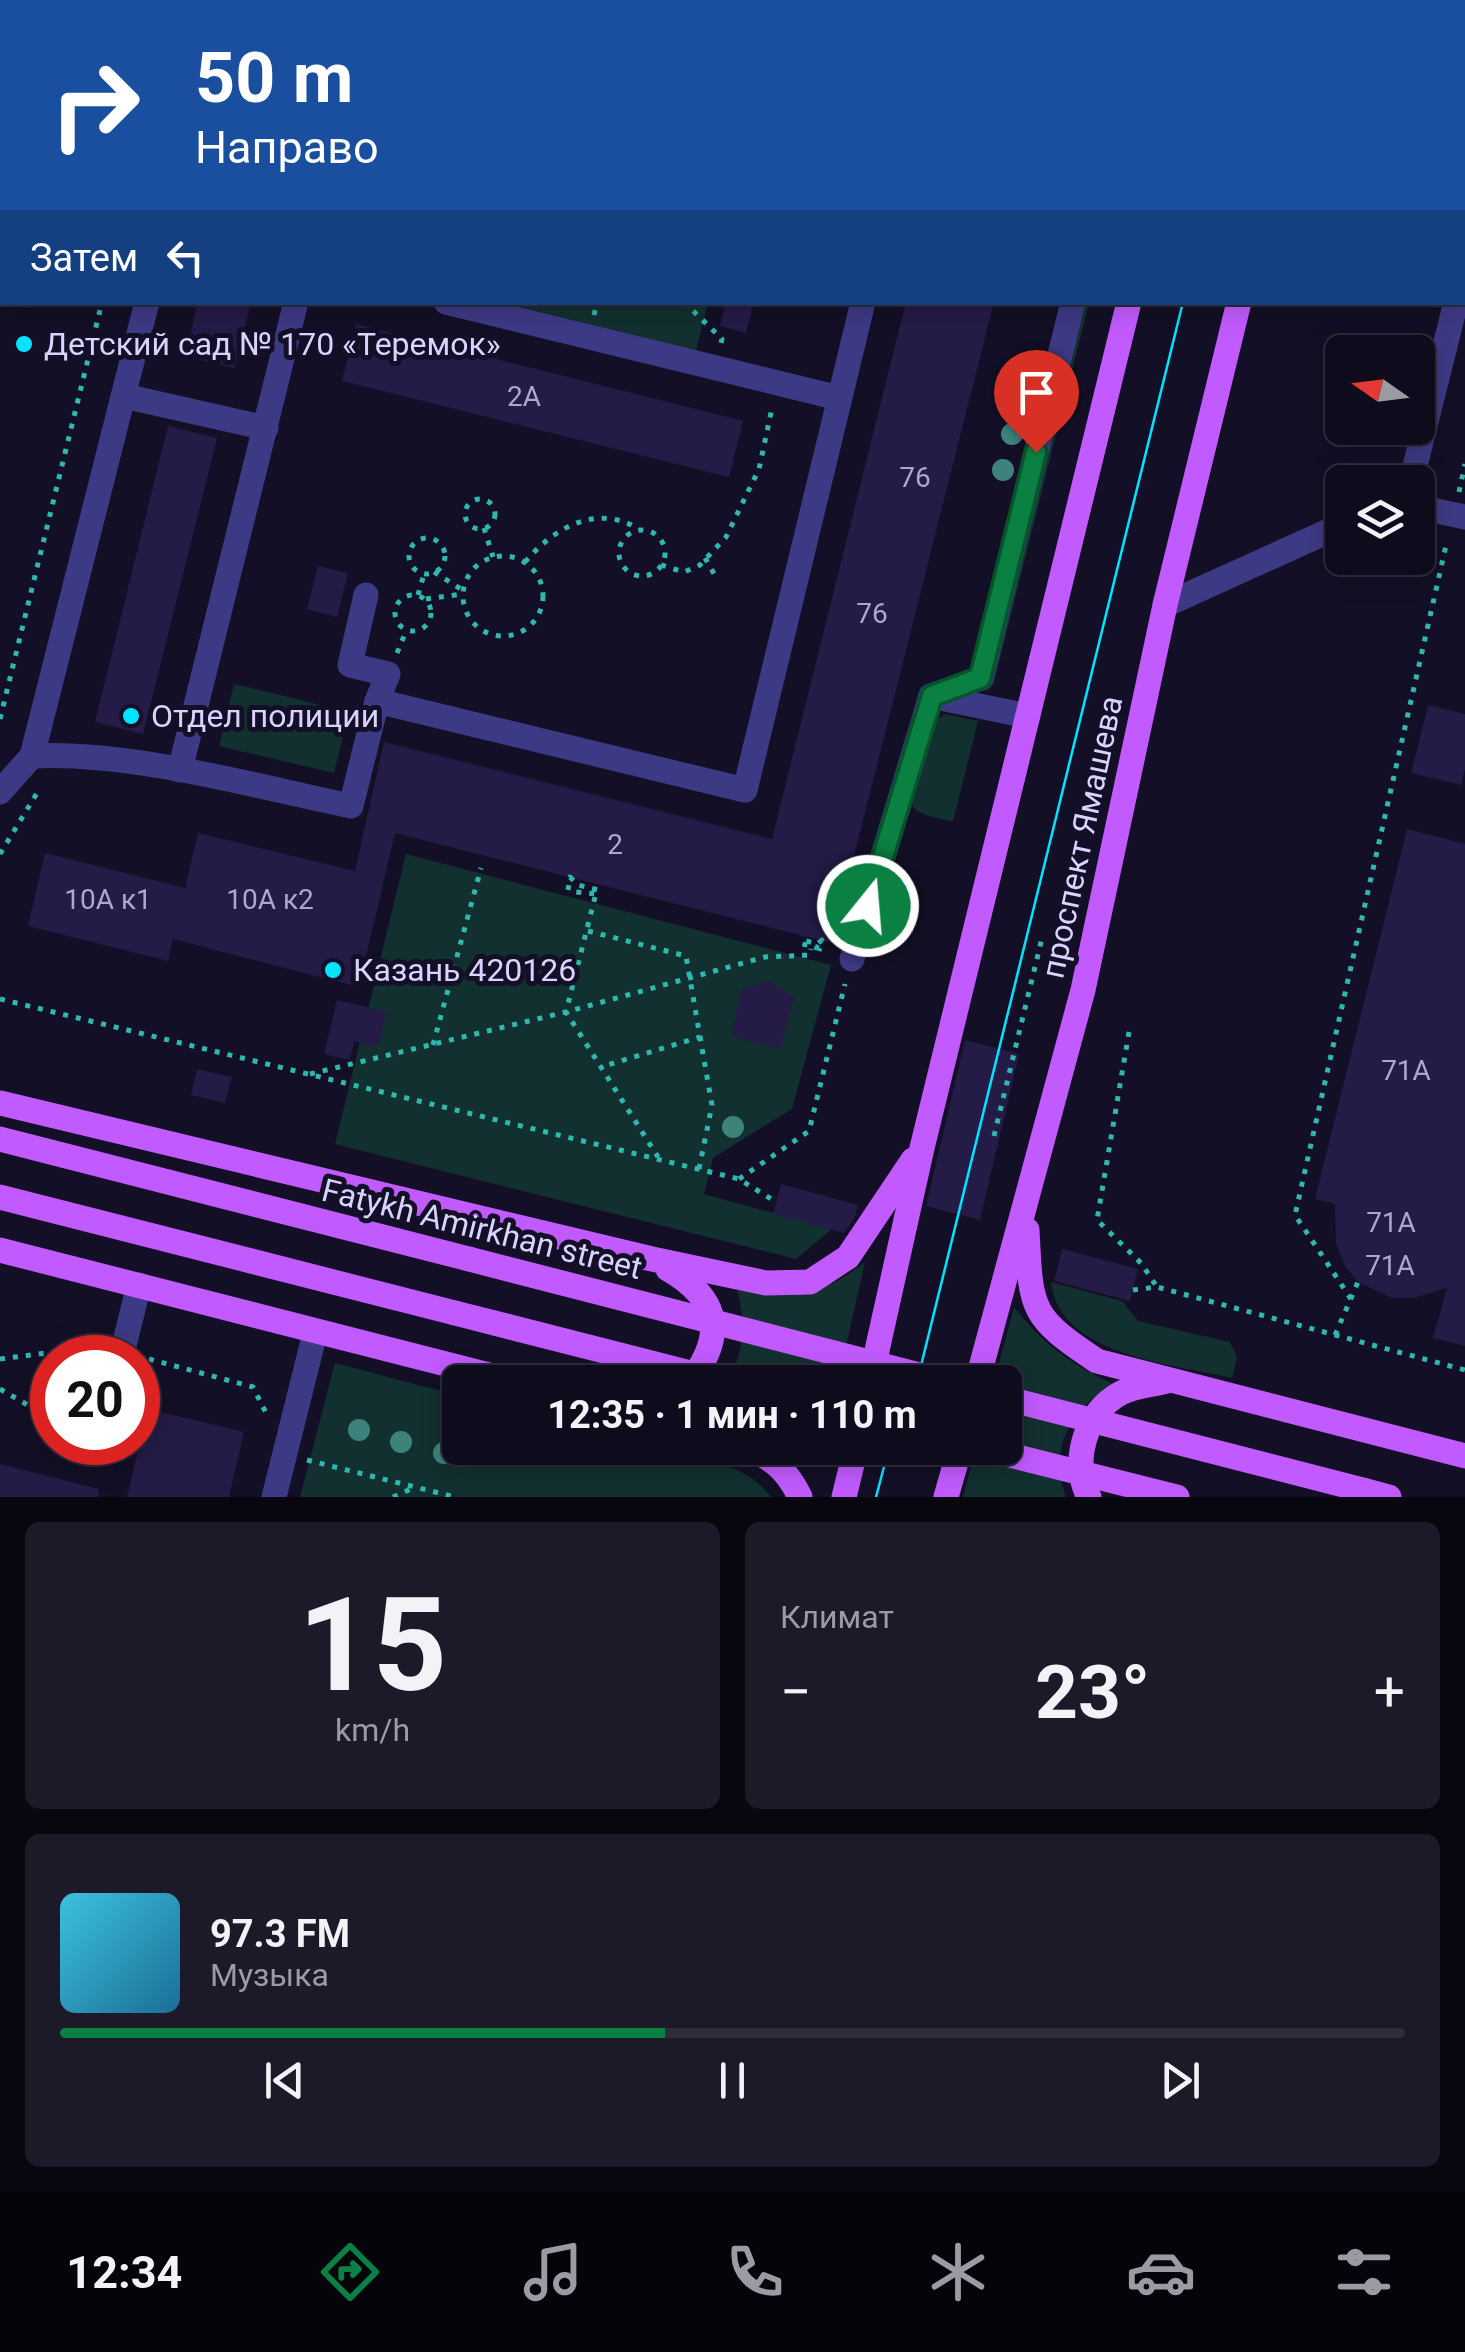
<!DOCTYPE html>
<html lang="ru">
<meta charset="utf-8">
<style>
:root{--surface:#0e0b1c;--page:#1c1929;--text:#f1f3f6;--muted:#9b9ba3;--line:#2e2b3b;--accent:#0b8043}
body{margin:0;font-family:Roboto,sans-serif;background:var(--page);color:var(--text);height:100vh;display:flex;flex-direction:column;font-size:38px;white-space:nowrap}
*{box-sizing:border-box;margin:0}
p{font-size:32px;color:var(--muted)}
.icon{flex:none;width:55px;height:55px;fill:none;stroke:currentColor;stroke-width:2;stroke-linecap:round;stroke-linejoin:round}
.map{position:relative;height:1497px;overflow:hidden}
.drawer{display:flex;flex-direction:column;gap:25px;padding:25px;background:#08060f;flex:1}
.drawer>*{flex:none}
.top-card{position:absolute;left:0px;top:0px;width:1465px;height:305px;box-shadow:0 5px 25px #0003,0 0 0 2px var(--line);background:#1a4fa0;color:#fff;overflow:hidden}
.needle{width:65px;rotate:284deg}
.buttons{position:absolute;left:1325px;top:335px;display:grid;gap:20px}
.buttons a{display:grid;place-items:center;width:110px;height:110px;border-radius:15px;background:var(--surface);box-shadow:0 5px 25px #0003,0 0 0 2px var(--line);font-size:50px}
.speed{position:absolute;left:30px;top:1335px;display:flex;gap:20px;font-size:50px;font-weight:700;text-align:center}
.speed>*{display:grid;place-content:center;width:130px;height:130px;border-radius:50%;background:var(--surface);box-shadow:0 5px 25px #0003,0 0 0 2px var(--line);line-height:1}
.speed .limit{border:15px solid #d22;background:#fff;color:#111}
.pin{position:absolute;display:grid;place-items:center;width:85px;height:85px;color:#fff;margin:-102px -42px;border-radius:50% 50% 50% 0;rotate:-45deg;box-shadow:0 0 10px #0007}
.pin .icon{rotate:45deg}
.me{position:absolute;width:110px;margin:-55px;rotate:17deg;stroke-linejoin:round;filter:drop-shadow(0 0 8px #0008)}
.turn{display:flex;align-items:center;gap:35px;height:210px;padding:0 30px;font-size:45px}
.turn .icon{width:130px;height:130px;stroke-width:2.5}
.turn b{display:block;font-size:70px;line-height:85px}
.then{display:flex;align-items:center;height:95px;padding:0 30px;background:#0003;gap:20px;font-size:38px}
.big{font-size:75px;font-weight:700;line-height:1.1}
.drawer .card{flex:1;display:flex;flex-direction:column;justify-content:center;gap:15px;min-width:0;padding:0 35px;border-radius:15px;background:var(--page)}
.drawer .dial{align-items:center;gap:0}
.dial b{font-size:130px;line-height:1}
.song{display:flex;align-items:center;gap:30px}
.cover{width:120px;height:120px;border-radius:15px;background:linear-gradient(135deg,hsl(190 70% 55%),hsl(200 70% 35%))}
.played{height:10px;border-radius:5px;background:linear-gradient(90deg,var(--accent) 45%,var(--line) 45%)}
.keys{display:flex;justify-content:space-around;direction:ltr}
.heat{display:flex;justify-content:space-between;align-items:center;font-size:55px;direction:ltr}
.drawer .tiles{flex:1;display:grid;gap:25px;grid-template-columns:1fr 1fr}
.card:last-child{grid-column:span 2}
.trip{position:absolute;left:442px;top:1365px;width:580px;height:100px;border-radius:15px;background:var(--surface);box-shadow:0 5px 25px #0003,0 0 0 2px var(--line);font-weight:700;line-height:100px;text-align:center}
.menu{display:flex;height:160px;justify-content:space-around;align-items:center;background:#06040b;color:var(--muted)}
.menu .icon{width:70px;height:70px}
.menu .on{color:var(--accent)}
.menu b{font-size:45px;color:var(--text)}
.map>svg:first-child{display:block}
.green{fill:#12302f}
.building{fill:#241b47}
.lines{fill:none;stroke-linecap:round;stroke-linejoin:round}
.path{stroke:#2fb8b0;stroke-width:5;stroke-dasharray:5 8;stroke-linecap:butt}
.minor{stroke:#3d3a85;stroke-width:25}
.major{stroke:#c25bff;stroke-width:25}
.tram{stroke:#00e5ff;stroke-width:2.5}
.major-bridge{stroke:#c25bff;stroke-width:25}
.tree{fill:#3d827b}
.route-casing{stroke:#07532c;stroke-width:25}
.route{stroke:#0b8043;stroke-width:18}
.poi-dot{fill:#00e5ff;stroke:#130f26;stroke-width:4}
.labels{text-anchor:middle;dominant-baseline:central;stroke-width:10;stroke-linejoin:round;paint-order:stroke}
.number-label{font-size:28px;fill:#aca6d1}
.poi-label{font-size:32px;fill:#d9d4ff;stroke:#130f26;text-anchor:start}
.street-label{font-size:32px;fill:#d9d4ff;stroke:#130f26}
</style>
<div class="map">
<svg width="1465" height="1497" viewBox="0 0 1465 1497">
<rect width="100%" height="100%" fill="#130f26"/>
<g class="green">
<path d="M506 303H708L696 351Z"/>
<path d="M1073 303H1089L994 683 988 691 981 690Z"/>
<path d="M234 684 349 712 334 773 219 746Z"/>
<path d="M945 714 978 721 953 821H950C935 817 916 816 910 801L936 720Z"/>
<path d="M406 854 831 965 792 1109 713 1158 704 1194 832 1229 796 1259 335 1144Z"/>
<path d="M865 1262 838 1382H727C744 1352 746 1324 737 1290 794 1297 819 1298 865 1262Z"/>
<path d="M1051 1282 1122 1301 1138 1321 1230 1342 1237 1358 1232 1378C1173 1364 1059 1356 1051 1282Z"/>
<path d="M1014 1307C1043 1344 1071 1365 1114 1384 1072 1408 1047 1448 1066 1497H963L976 1448H1005V1382H994Z"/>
<path d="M335 1363 460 1396V1448C536 1448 723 1429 771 1497H300Z"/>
</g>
<g class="building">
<path d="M198 302H251L234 368 185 356Z"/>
<path d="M726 302H754L746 333 720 326Z"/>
<path d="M906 302H994L832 943 395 833 359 987 173 939 168 961 28 926 45 853 185 888 198 833 355 871 384 742 772 839Z"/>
<path d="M356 324 743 421 729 477 342 381Z"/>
<path d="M168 426 217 438 143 734 95 722Z"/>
<path d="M318 566 348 573 337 617 307 609Z"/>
<path d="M1428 705 1465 714V769L1461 785 1411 773Z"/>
<path d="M1407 829 1465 844V1346L1433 1338 1447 1288 1413 1298H1392L1358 1282 1345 1266 1336 1243 1335 1204 1315 1199Z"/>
<path d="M769 981 794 997 780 1049 731 1036 742 989Z"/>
<path d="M337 1000 387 1012 378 1047 354 1041 350 1060 324 1054Z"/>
<path d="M965 1040 1019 1054 980 1220 926 1206Z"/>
<path d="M197 1069 232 1077 225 1103 191 1095Z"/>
<path d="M781 1184 858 1205 854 1219 844 1233 773 1214Z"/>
<path d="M1062 1249 1138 1269 1130 1301 1054 1281Z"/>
<path d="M148 1409 244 1432 229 1497H127Z"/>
<path d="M0 1464 99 1489 98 1497H0Z"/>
</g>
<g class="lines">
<g class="path">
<path d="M405 0 407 2"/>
<path d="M70 2V0"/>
<path d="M175 2 176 0"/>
<path d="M560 2 561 0"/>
<path d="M609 2 610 0"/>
<path d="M684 302 722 339 721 343"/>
<path d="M594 315 597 302"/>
<path d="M1459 492 1465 464"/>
<circle cx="480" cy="514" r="15"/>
<path d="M484 528 493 557"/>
<circle cx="642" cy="553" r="23"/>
<circle cx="427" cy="556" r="18"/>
<circle cx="503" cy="596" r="40"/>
<path d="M705 558 717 579"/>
<path d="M525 562C554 528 596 503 639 529"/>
<path d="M661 565 684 572 700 565 726 537 759 469 772 408"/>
<path d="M434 572 464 591"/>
<circle cx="413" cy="613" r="18"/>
<path d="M418 595 424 574"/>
<path d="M426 599 462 594"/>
<path d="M397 653 406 631"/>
<path d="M0 719 102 302"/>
<path d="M0 854 37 793"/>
<path d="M568 890 570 877 578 885 598 890 597 894 576 892"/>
<path d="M595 897 566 1012 658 1157"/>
<path d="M588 931 686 956 700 1037 601 1067"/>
<path d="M816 950 817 947 802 944 803 940 817 944 822 940 819 951"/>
<path d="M0 999 739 1179 776 1202"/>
<path d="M1129 1032 1097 1220 1141 1263 1157 1287"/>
<path d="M433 1045 481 868"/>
<path d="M310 1074 566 1012 765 957 810 955 811 949"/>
<path d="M994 1136 1042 938"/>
<path d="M699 1169 712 1105 700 1037"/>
<path d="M739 1179 809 1131 845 984"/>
<path d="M1133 1290 1157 1287 1465 1370"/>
<path d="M1351 1299 1295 1215 1447 541"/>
<path d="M1335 1335 1358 1282"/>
<path d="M0 1359 100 1346"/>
<path d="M149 1359 253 1387 267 1415"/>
<path d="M0 1389 52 1419"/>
<path d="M307 1460 455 1497"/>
<path d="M393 1497 413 1488"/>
</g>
<g class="minor">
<path d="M759 0 770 2"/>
<path d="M222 2 223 0"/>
<path d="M374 2V0"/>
<path d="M937 2 938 0"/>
<path d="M1147 2V0"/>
<path d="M0 67 2 68"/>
<path d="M0 174H2"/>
<path d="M1462 277 1465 267"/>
<path d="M446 302 839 398"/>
<path d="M124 396 266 428"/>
<path d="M1411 482 1456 302"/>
<path d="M1418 507 1465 517"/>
<path d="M366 595 350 665 388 674 377 701"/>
<path d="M1165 605 1342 525"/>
<path d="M931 696 981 678 1073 302"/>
<path d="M931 696 1028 716"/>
<path d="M32 756C130 751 254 786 351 806L377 701 745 790 863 302"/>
<path d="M180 770 296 302"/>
<path d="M0 792 32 756 147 302"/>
<path d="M852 959 931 696"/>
<path d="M121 1358 139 1285"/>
<path d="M98 1453 101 1442"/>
<path d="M274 1497 315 1333"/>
</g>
<g class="major">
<path d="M1202 2 1203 0"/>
<path d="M1313 2V0"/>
<path d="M0 1103 652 1259 766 1283 810 1282 848 1257 913 1160"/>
<path d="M0 1139 469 1259"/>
<path d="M0 1197 455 1313"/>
<path d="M1027 1230C1031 1309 1029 1316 1097 1361L1465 1456"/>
<path d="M0 1250 516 1382"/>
<path d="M668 1269C721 1300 725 1335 690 1382"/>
<path d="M870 1382 922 1148 1129 302"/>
<path d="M977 1382 1083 990 1165 605 1239 302"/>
<path d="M749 1448C774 1459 788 1472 800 1497"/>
<path d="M1363 1490 1389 1497"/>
<path d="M844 1497 856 1448"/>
<path d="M946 1497 960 1448"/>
<path d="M1089 1497C1070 1462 1086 1411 1121 1393 1134 1386 1153 1385 1167 1381"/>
</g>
<g class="tram">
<path d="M1257 2V0"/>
<path d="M917 1382 1183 302"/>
<path d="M876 1497 889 1448"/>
</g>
<g class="major-bridge">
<path d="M469 1259 947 1382"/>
<path d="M455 1313 726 1382"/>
<path d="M1005 1398 1363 1490"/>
<path d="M982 1448 1177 1497"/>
</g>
</g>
<g class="tree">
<circle cx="1012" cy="434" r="11"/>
<circle cx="1003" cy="470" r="11"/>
<circle cx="733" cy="1127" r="11"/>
<circle cx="359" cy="1430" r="11"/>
<circle cx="401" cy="1442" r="11"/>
<circle cx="444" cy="1453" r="11"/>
</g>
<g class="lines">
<defs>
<path id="route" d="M868 906 932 696 980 678 1036 452"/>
</defs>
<use href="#route" class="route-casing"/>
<use href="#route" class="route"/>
</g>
<g class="poi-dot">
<circle cx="24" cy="344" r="10"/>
<circle cx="131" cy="716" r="10"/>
<circle cx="333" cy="970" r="10"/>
</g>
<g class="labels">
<g class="number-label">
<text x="524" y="396">2А</text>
<text x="915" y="477">76</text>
<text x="872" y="613">76</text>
<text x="615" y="844">2</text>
<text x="108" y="899">10А к1</text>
<text x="270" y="899">10А к2</text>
<text x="1406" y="1070">71А</text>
<text x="1391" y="1222">71А</text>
<text x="1390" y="1265">71А</text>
</g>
<g class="poi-label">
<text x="44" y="344">Детский сад № 170 «Теремок»</text>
<text x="151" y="716">Отдел полиции</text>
<text x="353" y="970">Казань 420126</text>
</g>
<g class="street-label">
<text transform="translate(1082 837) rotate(-78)">проспект Ямашева</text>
<text transform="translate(482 1229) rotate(14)">Fatykh Amirkhan street</text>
</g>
</g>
</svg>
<div class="buttons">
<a><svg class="needle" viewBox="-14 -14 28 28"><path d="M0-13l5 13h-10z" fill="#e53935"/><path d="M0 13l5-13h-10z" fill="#9b9ba3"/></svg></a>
<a><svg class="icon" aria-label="layers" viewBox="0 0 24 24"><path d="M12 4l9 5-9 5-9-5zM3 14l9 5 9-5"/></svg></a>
</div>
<div class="speed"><div class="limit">20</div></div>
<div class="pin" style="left:1036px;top:452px;background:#d93025"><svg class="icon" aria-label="arrive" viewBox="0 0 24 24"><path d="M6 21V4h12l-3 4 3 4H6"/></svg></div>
<svg class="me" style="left:868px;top:906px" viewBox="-20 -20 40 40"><circle r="17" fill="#0b8043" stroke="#fff" stroke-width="3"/><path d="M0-11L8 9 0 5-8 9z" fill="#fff"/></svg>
<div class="trip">12:35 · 1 мин · 110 m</div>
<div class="top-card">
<div class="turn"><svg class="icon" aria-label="right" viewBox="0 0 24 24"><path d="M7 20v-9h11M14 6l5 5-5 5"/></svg><div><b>50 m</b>Направо</div></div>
<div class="then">Затем<svg class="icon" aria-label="left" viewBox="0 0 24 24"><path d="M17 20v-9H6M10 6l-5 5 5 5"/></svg></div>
</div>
</div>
<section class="drawer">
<div class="tiles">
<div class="card dial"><b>15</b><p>km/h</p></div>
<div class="card"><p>Климат</p>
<div class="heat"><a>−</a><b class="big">23°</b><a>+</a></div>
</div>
<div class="card">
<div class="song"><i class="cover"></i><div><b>97.3 FM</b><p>Музыка</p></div></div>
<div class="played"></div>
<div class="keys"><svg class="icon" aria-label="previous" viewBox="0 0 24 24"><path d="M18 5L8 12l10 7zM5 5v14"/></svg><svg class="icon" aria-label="pause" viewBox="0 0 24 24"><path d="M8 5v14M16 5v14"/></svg><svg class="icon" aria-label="next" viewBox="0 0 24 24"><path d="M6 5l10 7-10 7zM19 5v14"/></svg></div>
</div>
</div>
</section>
<nav class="menu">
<b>12:34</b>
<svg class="icon on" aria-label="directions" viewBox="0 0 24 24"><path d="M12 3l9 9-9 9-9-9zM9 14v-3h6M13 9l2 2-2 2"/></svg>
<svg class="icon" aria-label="music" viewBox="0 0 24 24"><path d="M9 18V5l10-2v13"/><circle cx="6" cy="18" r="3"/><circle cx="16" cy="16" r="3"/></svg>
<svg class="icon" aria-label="phone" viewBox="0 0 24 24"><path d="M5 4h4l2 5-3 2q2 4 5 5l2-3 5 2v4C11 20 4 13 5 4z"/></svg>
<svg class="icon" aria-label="climate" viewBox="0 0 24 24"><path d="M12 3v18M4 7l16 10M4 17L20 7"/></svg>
<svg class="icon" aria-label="car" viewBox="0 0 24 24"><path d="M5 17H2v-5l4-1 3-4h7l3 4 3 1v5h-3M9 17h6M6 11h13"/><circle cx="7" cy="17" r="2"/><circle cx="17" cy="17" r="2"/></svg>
<svg class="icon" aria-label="filters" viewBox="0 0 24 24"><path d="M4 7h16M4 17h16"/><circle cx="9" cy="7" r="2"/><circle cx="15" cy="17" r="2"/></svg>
</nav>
